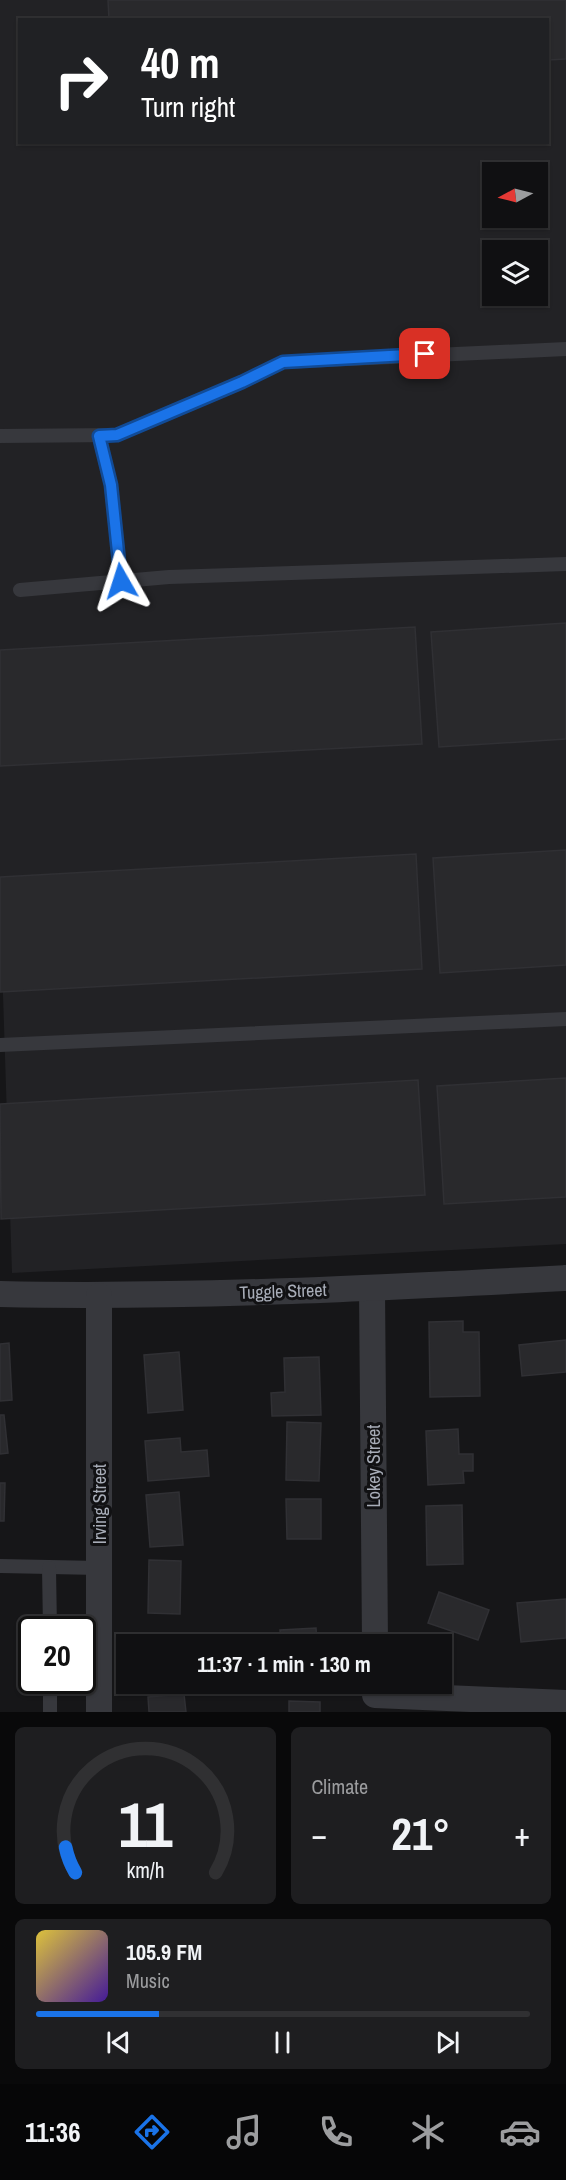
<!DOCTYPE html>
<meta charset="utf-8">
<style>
:root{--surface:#101012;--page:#1e1e20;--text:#f1f3f6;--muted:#9c9d9f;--line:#303032;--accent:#1a73e8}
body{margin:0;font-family:"Archivo Narrow",sans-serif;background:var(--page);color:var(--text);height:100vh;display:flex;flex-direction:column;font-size:22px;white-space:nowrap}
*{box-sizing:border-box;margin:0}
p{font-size:20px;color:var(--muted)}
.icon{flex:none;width:33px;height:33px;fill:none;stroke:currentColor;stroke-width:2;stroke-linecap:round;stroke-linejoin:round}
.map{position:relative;height:1712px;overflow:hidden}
.details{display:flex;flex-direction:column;gap:15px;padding:15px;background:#09090a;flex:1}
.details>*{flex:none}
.hud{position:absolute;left:18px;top:18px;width:531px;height:126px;border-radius:0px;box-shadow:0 2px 4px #0004,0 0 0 2px var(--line);background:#202124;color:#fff;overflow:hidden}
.needle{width:39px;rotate:263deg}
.tools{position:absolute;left:482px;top:162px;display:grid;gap:12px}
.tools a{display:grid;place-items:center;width:66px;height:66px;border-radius:0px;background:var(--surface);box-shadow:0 2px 4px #0004,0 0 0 2px var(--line);font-size:30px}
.speed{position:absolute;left:18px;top:1616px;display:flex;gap:12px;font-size:30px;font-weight:700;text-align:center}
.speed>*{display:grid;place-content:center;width:78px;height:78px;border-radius:50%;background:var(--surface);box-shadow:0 2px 4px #0004,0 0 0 2px var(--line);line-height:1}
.speed .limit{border:3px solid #111;border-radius:9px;background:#fff;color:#111}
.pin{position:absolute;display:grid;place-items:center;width:51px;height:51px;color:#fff;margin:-26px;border-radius:12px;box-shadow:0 3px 9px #0006}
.me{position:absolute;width:66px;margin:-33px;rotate:354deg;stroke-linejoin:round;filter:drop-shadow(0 0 4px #0008)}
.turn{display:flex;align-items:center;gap:21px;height:126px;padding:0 24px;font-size:27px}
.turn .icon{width:78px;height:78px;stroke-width:2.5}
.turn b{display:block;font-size:42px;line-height:51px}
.big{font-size:45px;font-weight:700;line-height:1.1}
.details .card{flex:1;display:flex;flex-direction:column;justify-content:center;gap:9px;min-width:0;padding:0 21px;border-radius:9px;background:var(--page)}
.details .dial{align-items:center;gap:0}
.dial svg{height:156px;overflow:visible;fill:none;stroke:var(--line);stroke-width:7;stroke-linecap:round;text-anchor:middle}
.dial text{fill:var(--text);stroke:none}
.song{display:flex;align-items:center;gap:18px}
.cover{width:72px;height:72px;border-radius:9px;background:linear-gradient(135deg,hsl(50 70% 55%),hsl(260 70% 35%))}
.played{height:6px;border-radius:3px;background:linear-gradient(90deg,var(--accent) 25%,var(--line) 25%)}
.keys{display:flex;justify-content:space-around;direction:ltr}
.heat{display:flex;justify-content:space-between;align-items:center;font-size:33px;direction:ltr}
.details .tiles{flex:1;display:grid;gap:15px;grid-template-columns:1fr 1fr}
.card:last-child{grid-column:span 2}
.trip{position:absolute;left:116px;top:1634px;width:336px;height:60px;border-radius:0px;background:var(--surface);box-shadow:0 2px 4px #0004,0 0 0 2px var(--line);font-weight:700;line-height:60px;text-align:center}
.menu{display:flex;height:96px;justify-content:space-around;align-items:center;background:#060607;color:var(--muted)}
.menu .icon{width:42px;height:42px}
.menu .on{color:var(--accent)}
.menu b{font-size:27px;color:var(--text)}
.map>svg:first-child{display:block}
.built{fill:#222225;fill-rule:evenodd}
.building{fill:#29292c;stroke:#303034;stroke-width:1.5}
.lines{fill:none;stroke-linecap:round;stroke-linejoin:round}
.lane{stroke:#37383d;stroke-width:14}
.street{stroke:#37383d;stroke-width:26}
.route-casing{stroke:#114b97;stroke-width:15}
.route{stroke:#1a73e8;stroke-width:10}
.labels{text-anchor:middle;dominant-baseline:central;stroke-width:6;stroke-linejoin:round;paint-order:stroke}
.street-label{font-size:18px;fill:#a8adb8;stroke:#111113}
</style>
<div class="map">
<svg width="566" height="1712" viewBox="0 0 566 1712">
<rect width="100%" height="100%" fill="#161618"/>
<path class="built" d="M0 0H566V1244L12 1273 0 902ZM20 20H548V142H20ZM492 172H537V218H492ZM492 250H537V296H492Z"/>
<g class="building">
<path d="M108 0H566V59L548 60V20H109Z"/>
<path d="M566 623V739L439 747 431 632Z"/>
<path d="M415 627 422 744 0 766V650Z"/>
<path d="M566 850V965L440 973 433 858Z"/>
<path d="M416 854 422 969 0 992V877Z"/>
<path d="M566 1078V1197L444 1204 437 1086Z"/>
<path d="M418 1080 425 1195 1 1219 0 1104Z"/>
<path d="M463 1321V1332H479L480 1396 430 1397 429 1322Z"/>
<path d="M566 1340V1372L522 1376 519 1345Z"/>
<path d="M9 1343 12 1400 0 1401V1344Z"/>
<path d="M179 1352 183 1410 148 1413 144 1355Z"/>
<path d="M319 1357 321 1415 272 1416 271 1393 285 1392 284 1358Z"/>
<path d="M0 1415H4L8 1453 0 1454Z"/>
<path d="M287 1422 321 1423 319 1481 286 1480Z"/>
<path d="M458 1429 459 1454H473V1471H463L464 1483 428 1485 426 1431Z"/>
<path d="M180 1438 181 1452 207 1450 209 1476 148 1481 145 1441Z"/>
<path d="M0 1483H5L4 1521H0Z"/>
<path d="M179 1492 183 1545 150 1547 146 1495Z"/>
<path d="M286 1499H321V1539H287Z"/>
<path d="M462 1505 463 1564 427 1565 426 1506Z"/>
<path d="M149 1560 181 1561 180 1614 148 1613Z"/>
<path d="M439 1592 489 1610 478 1640 428 1623Z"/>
<path d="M566 1599V1638L521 1642 517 1603Z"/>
<path d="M316 1628 317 1644H281L280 1630Z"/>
<path d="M163 1683H202L203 1684 164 1688Z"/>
<path d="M283 1683H319V1688L284 1691Z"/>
<path d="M184 1694 186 1712H149L148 1697Z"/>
<path d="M289 1701 320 1702V1712H289Z"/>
</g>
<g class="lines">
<g class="lane">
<path d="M0 436 117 435 242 382 283 362 566 349"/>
<path d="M99 436 111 485 121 581"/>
<path d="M20 590 169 577 566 564"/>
<path d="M0 1045 566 1019"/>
<path d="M0 1566 99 1568"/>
<path d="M49 1568 50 1629"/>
<path d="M50 1680V1712"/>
</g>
<g class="street">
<path d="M372 1289 375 1644"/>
<path d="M0 1294C189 1298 377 1288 566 1278"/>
<path d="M375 1695 566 1703"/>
<path d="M99 1712V1296"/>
</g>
</g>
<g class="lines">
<defs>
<path id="route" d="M121 581 111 485 99 436 117 435 242 382 283 362 425 354"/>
</defs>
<use href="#route" class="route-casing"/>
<use href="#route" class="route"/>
</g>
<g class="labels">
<g class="street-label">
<text transform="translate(283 1291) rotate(-2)">Tuggle Street</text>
<text transform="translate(373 1466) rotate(-90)">Lokey Street</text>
<text transform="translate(99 1504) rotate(-90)">Irving Street</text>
</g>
</g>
</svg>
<div class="tools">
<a><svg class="needle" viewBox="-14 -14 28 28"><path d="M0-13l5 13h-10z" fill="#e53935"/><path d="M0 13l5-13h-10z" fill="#9c9d9f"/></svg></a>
<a><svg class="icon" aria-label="layers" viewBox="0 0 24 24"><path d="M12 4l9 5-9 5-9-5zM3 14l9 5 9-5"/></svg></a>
</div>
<div class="speed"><div class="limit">20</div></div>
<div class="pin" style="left:425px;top:354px;background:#d93025"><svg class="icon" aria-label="arrive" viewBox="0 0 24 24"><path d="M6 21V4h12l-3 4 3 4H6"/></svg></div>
<svg class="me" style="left:121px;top:581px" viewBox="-20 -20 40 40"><path d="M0-17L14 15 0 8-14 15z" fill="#1a73e8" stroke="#fff" stroke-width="4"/></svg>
<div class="trip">11:37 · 1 min · 130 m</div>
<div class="hud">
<div class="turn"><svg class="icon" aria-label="right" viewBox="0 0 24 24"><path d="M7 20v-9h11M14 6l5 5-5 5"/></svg><div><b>40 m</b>Turn right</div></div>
</div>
</div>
<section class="details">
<div class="tiles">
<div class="card dial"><svg viewBox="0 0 100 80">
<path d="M14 69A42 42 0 1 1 86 69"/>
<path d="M14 69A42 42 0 0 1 9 56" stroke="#1a73e8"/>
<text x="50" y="56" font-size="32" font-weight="700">11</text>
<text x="50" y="72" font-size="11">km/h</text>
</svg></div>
<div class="card"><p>Climate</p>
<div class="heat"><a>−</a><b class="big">21°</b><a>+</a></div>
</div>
<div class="card">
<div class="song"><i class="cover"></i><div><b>105.9 FM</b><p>Music</p></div></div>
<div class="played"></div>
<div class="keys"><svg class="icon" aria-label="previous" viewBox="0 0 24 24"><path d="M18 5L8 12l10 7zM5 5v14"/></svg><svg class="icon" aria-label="pause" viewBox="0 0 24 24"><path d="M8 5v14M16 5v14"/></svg><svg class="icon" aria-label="next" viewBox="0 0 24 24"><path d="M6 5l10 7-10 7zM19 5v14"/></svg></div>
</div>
</div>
</section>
<nav class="menu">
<b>11:36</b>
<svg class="icon on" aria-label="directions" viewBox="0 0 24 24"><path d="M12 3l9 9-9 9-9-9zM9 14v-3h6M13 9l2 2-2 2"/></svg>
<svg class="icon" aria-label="music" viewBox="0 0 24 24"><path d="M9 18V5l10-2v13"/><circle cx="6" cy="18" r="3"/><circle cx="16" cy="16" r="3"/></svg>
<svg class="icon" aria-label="phone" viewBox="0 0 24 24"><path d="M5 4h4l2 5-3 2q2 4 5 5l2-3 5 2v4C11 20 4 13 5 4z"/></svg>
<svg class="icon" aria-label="climate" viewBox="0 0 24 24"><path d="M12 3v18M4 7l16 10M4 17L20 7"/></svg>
<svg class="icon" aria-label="car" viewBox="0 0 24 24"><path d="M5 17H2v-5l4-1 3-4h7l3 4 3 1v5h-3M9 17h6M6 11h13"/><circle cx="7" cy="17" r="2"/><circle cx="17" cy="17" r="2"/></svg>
</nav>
